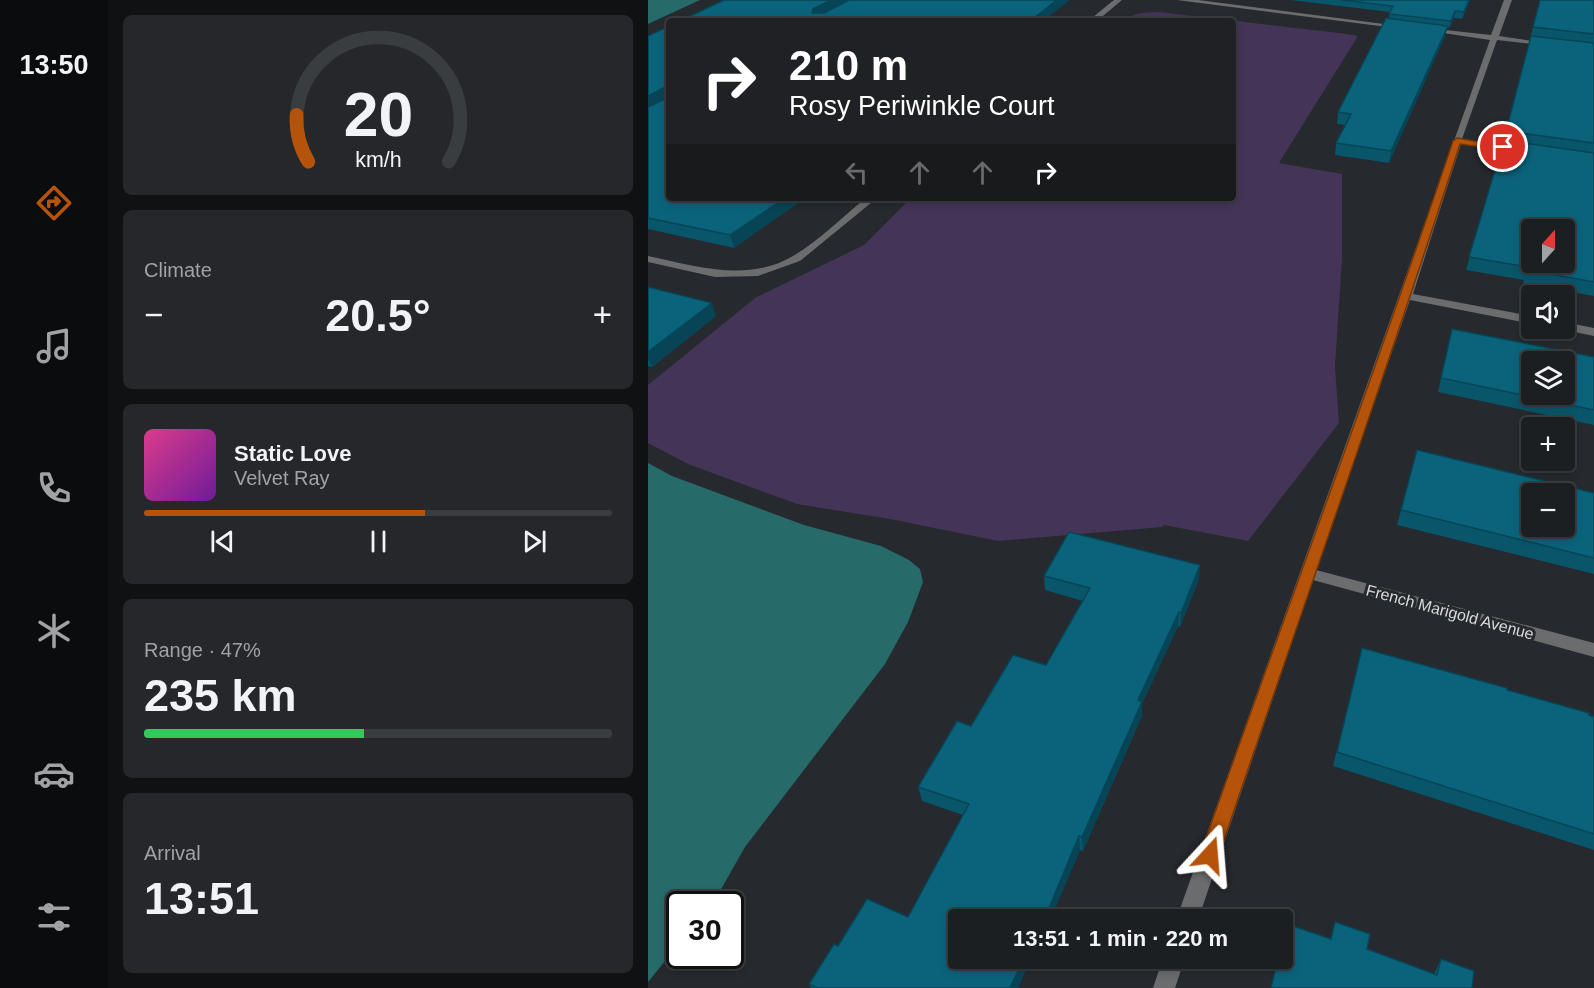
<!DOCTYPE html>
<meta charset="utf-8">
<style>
:root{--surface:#1c1f22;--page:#25272a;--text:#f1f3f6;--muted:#a0a2a5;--line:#3a3d40;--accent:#b45309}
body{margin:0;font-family:Helvetica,sans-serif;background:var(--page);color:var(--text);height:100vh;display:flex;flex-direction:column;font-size:22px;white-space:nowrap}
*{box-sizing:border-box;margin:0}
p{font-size:20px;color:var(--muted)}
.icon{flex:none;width:33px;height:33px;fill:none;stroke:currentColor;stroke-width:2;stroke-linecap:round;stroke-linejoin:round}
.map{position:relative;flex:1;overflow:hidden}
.drawer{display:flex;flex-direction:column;gap:15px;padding:15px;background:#0f1113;width:540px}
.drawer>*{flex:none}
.top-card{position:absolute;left:18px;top:18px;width:570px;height:183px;border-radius:6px;box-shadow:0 3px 9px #0003,0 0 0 2px var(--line);background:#202124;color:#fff;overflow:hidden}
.needle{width:39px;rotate:21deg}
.fabs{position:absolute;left:873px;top:219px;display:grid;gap:12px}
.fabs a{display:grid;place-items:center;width:54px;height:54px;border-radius:6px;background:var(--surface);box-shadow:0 3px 9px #0003,0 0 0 2px var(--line);font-size:30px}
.speed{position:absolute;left:18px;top:891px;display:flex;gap:12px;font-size:30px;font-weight:700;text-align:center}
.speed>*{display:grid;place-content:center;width:78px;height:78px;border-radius:50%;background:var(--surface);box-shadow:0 3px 9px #0003,0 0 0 2px var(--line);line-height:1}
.speed .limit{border:3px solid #111;border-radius:9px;background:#fff;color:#111}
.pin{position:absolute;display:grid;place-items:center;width:51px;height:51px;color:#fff;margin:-26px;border:3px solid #fff;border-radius:50%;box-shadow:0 2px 6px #0007}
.me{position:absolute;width:66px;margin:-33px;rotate:19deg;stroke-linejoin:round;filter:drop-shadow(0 0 4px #0008)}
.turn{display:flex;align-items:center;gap:21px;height:126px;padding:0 24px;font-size:27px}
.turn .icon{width:78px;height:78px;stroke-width:2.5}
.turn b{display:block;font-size:42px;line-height:51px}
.lanes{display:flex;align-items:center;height:57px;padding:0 24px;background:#0003;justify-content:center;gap:30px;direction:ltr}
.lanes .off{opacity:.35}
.big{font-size:45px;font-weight:600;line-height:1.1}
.drawer .widget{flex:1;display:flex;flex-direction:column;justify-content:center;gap:9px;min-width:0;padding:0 21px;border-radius:9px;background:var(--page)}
.drawer .dial{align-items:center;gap:0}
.dial svg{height:156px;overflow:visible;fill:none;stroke:var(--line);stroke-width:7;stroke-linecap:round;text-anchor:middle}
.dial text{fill:var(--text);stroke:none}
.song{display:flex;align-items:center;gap:18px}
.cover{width:72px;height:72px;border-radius:9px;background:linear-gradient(135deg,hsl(330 70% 55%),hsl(280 70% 35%))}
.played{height:6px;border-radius:3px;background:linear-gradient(90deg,var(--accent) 60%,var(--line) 60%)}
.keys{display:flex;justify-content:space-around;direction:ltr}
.heat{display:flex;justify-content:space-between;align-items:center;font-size:33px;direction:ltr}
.charge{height:9px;border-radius:4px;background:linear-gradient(90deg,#34c759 47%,var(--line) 0)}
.trip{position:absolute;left:300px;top:909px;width:345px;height:60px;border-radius:6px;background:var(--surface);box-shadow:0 3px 9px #0003,0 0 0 2px var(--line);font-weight:600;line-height:60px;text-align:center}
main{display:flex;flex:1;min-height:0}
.menu{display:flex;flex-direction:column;width:108px;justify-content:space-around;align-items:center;background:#0b0c0e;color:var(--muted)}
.menu .icon{width:42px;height:42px}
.menu .on{color:var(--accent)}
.menu b{font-size:27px;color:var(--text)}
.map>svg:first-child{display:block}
.green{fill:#443457}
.water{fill:#276a6a}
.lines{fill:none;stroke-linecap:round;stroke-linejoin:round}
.minor{fill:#6b6c6e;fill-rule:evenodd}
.wall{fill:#09556a}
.shaded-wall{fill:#074556}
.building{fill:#0a637b;stroke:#074556;stroke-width:1.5;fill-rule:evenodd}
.route{fill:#b45309;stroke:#753606;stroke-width:1.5}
.labels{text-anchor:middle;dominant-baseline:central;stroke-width:6;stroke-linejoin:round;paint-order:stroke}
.street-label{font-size:16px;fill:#d7d9dc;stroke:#26292d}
</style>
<main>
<nav class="menu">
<b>13:50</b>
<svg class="icon on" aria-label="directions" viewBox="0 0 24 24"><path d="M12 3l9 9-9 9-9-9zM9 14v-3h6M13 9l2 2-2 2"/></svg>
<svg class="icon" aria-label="music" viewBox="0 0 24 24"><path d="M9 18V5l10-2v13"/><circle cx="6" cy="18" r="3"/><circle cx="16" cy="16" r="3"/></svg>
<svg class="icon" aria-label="phone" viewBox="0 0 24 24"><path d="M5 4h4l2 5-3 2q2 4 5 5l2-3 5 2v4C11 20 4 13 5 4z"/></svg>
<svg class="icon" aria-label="climate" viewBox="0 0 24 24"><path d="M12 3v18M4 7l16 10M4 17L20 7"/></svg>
<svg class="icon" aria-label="car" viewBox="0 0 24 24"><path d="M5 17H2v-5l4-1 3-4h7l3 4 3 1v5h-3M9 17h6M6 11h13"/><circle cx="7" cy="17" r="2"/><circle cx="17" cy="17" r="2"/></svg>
<svg class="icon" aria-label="filters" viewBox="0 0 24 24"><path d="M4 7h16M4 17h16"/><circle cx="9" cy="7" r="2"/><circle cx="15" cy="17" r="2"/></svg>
</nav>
<section class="drawer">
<div class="widget dial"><svg viewBox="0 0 100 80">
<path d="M14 69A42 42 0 1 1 86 69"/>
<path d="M14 69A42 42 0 0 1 8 45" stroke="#b45309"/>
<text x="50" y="56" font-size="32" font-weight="700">20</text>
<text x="50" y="72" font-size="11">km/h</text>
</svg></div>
<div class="widget"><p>Climate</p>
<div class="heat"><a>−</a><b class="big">20.5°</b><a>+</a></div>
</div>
<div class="widget">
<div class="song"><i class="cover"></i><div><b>Static Love</b><p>Velvet Ray</p></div></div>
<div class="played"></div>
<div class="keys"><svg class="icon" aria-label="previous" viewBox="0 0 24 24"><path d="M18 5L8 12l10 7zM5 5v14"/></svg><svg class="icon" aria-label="pause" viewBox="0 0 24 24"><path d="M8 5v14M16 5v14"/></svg><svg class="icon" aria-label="next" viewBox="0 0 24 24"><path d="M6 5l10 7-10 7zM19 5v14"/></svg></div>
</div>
<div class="widget"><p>Range · 47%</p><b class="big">235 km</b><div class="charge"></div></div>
<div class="widget"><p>Arrival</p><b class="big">13:51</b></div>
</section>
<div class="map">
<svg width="946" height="988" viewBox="0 0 946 988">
<rect width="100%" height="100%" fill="#26292d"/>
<path class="green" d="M511 12 691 33 710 36 631 163 694 174V259L687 366 691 423 600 541 516 525 514 527 350 541 242 519 149 504 40 464 0 443V385L107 298 216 245 263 198H585V21H477C486 11 499 13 511 12Z"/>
<g class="water">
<path d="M0 0H52L0 24Z"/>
<path d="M0 463 24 476 156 525 233 546 261 560 272 569 275 582 260 622 237 664 97 847 68 898 63 904H32L31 944 0 982Z"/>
</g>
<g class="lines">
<g class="minor">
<path d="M466 0H474L449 21H440Z"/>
<path d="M529 0H550L759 27 755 29Z"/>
<path d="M856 0H864L851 36 905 44 901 46 849 40 814 139 871 147 876 150 871 153 813 144 765 294 884 316V324L762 300 668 570 946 643V657L665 580 550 920H528L842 40 775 30 779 28 843 35Z"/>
<path d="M218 198H229L152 261 110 276 67 277 0 262V256C47 266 100 283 145 256 171 241 194 217 218 198Z"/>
<path d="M916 322 946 328V336L912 329 916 328Z"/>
<path d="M515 958H537L527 988H505Z"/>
</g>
</g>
<g class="wall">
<path d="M642 0H822L814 19 806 18 801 28 799 27 797 36 741 163 687 155 688 143 697 125 689 124 690 112 741 18 742 12Z"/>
<path d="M892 0H946V296L875 283 876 280 818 270 856 140Z"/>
<path d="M21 26V198H157L86 248 0 229V36Z"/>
<path d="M0 287 68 316 4 367 0 366Z"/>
<path d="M804 329 946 357V425L790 392Z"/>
<path d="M769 450 946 493V574L749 525Z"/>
<path d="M396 576 551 579 532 627 530 626 494 704V716L435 851 432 850 402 920H310V958H383L370 988H163L161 984 190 946 260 917 315 815 274 801 270 787 323 726 398 665 435 601 397 590Z"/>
<path d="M714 648 946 717V850L685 766Z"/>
<path d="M687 922 719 949 786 974 793 959 824 988 682 939Z"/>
</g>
<g class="shaded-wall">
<path d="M183 0H201L167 19 164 13 165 9Z"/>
<path d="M409 0H422L395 21H382Z"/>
<path d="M821 0H822L814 19 816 12Z"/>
<path d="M807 11 806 18 801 28 803 21Z"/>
<path d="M800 26 797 36 741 163 743 151Z"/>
<path d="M17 87 20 98 0 108V96Z"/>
<path d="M137 198H157L86 248 82 235Z"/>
<path d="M64 303 68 316 4 367 0 358V352Z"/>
<path d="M552 565 551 579 532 627 533 613Z"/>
<path d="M531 612 530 626 494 704V716L435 851 434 837 490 700Z"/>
<path d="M431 836 432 850 402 920H396Z"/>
<path d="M376 958H383L370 988H362Z"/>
</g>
<g class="building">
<path d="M76 0H183L165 9 164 13H176L201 0H409L382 21H32Z"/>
<path d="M693 0H821L816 12 807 11 803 21 741 14 745 6Z"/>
<path d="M892 0H946V34L885 27Z"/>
<path d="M738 18 800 26 743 151 688 143 703 114 690 112Z"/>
<path d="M21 26V198H137L82 235 0 218V107L19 98 20 88 17 87 0 96V36Z"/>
<path d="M883 36 946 43V143L858 131Z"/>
<path d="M856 140 946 153V282L879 270 880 267 821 257ZM884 230H916V262H884Z"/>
<path d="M0 287 64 303 0 352Z"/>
<path d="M804 329 946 357V410L793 378ZM884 362H916V394H884Z"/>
<path d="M769 450 946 493V558L753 510ZM884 494H916V526H884Z"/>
<path d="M421 532 552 565 533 613 531 612 490 700 494 702 434 837 431 836 396 920H310V958H376L362 988H170L161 984 186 944 190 946 219 899 260 917 321 804 270 787 309 721 323 726 365 655 398 665 442 588 396 576Z"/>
<path d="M714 648 859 688V690L941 713V715L946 717V834L689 752Z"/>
<path d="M687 922 722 934 719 949 789 975 793 959 826 971 824 988H623L630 958H634V942L639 924 683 939Z"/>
</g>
<path class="route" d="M809 138 859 147 855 150 812 144C736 382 651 617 571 855L568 861 562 863 555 861 552 855C636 616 725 380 805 141Z"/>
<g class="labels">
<g class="street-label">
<text transform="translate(802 612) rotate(15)">French Marigold Avenue</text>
</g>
</g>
</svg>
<div class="fabs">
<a><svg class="needle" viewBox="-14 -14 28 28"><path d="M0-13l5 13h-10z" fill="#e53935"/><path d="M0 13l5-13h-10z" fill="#a0a2a5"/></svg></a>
<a><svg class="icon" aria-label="sound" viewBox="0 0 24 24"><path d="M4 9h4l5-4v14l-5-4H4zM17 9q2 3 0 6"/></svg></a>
<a><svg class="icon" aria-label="layers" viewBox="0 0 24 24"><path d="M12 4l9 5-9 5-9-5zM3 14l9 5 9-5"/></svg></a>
<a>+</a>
<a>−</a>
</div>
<div class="speed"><div class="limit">30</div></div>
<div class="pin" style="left:855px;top:147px;background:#d93025"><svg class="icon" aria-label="arrive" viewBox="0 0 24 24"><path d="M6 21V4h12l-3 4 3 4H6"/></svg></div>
<svg class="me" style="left:562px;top:855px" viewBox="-20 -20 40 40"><path d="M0-17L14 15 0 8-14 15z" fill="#b45309" stroke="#fff" stroke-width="4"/></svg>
<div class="trip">13:51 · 1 min · 220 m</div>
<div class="top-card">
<div class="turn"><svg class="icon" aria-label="right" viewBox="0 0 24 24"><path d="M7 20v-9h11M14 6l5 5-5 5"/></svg><div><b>210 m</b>Rosy Periwinkle Court</div></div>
<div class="lanes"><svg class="icon off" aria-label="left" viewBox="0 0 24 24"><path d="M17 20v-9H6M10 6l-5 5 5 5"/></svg><svg class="icon off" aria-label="ahead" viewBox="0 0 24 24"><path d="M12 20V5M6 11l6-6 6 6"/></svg><svg class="icon off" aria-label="ahead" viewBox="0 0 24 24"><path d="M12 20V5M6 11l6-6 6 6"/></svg><svg class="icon" aria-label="right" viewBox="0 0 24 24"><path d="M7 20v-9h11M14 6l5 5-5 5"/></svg></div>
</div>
</div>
</main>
